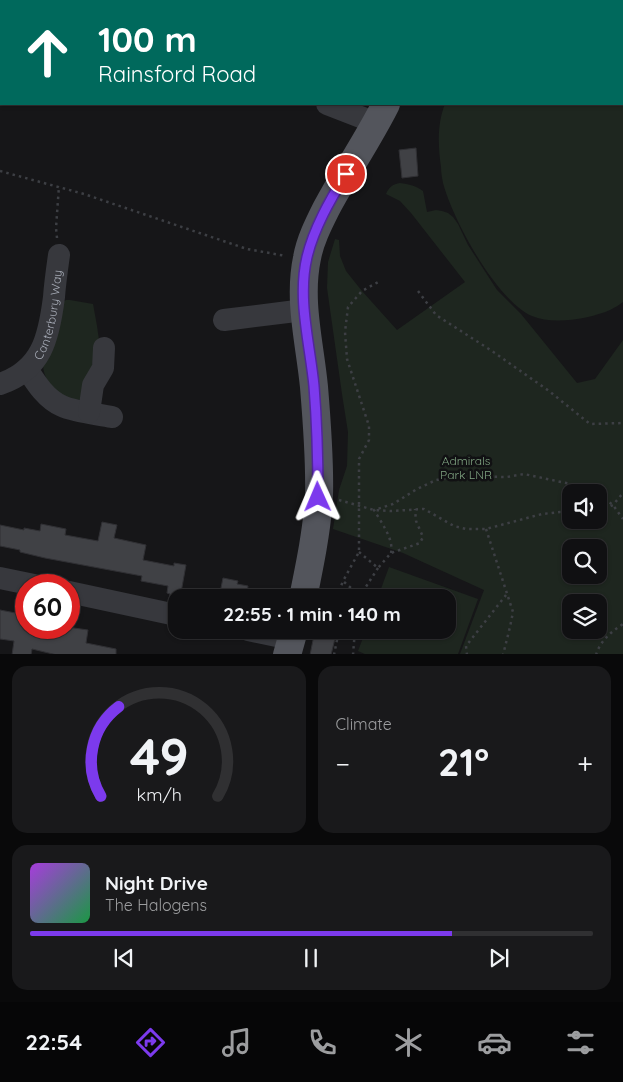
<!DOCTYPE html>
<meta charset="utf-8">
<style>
:root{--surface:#101012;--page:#19191b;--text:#f1f3f6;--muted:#9c9d9f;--line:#303032;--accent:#7c3aed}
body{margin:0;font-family:Quicksand,sans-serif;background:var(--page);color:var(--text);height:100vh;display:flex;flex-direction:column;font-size:19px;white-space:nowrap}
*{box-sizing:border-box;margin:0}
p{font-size:16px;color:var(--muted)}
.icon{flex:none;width:28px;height:28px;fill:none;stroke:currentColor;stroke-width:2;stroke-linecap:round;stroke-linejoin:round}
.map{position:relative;height:654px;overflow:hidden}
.details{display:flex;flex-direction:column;gap:12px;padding:12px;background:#09090a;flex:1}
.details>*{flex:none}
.hud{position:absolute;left:0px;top:0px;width:624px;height:105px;box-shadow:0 1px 4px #0004,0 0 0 1px var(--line);background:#00695c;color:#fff;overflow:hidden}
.fabs{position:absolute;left:562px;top:484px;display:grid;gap:10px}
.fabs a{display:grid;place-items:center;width:45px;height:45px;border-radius:10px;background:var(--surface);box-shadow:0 1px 4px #0004,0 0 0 1px var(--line);font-size:25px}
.speed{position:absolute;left:15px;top:574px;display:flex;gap:10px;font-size:25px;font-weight:700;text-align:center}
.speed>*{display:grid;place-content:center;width:65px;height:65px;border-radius:50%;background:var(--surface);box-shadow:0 1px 4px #0004,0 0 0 1px var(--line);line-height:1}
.speed .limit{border:8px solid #d22;background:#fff;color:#111}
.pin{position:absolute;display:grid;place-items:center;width:42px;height:42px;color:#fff;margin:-21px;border:2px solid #fff;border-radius:50%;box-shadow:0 1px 5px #0007}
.me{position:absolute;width:55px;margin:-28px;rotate:359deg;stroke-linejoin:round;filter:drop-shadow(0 0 4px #0008)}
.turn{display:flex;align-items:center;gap:18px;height:105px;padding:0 15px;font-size:22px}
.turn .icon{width:65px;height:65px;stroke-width:2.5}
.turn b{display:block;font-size:35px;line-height:42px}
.big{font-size:38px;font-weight:800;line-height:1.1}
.details .widget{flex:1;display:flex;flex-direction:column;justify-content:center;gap:8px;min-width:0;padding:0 18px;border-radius:15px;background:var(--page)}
.details .dial{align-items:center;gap:0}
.dial svg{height:130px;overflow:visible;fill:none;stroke:var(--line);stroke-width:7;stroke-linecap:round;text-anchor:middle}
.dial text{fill:var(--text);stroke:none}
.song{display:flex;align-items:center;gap:15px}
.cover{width:60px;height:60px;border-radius:8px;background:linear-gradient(135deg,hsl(280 70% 55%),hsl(140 70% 35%))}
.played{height:5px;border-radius:2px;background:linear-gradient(90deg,var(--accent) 75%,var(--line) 75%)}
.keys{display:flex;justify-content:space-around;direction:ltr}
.heat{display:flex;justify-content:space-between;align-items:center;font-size:28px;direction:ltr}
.details .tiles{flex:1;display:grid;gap:12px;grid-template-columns:1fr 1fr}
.widget:last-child{grid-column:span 2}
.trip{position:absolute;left:168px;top:589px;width:288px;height:50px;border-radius:15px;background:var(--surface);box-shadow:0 1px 4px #0004,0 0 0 1px var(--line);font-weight:800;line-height:50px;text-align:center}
.tabs{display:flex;height:80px;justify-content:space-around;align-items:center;background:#060607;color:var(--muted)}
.tabs .icon{width:35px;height:35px}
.tabs .on{color:var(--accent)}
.tabs b{font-size:22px;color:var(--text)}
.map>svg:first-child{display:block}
.green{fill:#1e261f;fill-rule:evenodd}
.building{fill:#404145;stroke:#303034}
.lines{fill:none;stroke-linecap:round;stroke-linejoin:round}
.path{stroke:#3d3f44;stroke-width:2.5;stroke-dasharray:2.5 4;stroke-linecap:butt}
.minor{stroke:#37383d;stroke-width:22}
.major{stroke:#53555c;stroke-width:28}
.route-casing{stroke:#51269a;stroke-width:12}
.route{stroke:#7c3aed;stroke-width:9}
.labels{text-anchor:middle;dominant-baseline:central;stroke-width:5;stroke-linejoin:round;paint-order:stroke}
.street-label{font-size:12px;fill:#a8adb8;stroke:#111113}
.park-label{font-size:12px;fill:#7fa381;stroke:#111113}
</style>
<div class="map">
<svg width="623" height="655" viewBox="0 0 623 655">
<rect width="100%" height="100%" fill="#161618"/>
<g class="green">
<path d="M489 0H623V86L622 1H491Z"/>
<path d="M623 92V302C619 305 614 308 610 310 589 319 553 325 532 316 496 300 453 220 443 183 442 178 441 172 441 167 438 146 437 124 445 104H622Z"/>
<path d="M400 183C409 184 416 186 423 191L427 212 436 210 442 211 448 213 453 217 458 224 468 245 497 290 521 314 577 383 595 379 623 340V654H460L484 590 403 553 333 529 339 490 347 466 348 432 342 394 327 288 328 262 335 239 339 240 340 256 346 271 362 291 397 330 465 282 411 213 400 201 386 194C389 187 393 184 400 183ZM571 492H599V520H571ZM571 548H599V575H571ZM571 602H599V630H571Z"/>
<path d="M66 300H70L93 304 97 326 99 340 83 400 63 399C53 387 43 380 43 363L63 302Z"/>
<path d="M389 567 478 599 458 654 367 655 358 651 366 630H446V598L378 597Z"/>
</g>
<g class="building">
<path d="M416 148 418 176 402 178 399 150Z"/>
<path d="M102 522 117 525 114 538 146 545 143 560 174 566V563L186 565 180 598H176V599L169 598 170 594 167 593 168 586 141 581 142 576 45 558 20 552V550L0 546V525L24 530V528L40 531 41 524 66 529 65 535 98 541Z"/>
<path d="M223 578 238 581 237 584 248 586 246 598H219Z"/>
<path d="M0 610 26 615V628H74L88 630 86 643 116 649V655H57L32 649 31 655H12L14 641 0 639Z"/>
<path d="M315 630H337L331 655H310Z"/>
</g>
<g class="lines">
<g class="path">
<path d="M578 0 579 1"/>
<path d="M622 60 623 61"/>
<path d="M0 171 84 194 247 249 286 256"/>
<path d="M57 238 56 228 59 186"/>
<path d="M418 291 436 315 492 351 549 391 590 424 623 423"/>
<path d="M599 495 613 505 623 519"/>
<path d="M339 500 374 510 391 511 424 509 454 526 466 529H486L542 514 560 512H571"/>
<path d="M599 512 613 505 623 493"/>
<path d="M486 529 513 612 510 627 503 655"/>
<path d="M359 552 378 568 391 553 420 543 423 537 416 521 415 509"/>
<path d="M391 553C394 539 381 522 374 510L393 504 417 489 436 480 457 476 507 477 524 474 589 488 595 492"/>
<path d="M378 568 360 596 343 581 359 552V459L369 440V426L347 359 345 332 348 307 362 291 380 281"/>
<path d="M340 598V589L343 581"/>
<path d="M334 655 339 630"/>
<path d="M353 655 355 630"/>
<path d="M467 655 466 646 506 595"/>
<path d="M596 655C600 641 611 632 623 624"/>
</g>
<g class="minor">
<path d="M58 0 61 1"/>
<path d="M327 104 376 123"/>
<path d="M224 320 304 310"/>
<path d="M27 369C36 383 46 399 62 406 75 412 97 414 112 417"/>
<path id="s1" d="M0 384C42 370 49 337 54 297 55 283 57 269 59 255"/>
<path d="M89 412 93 385 103 368 104 348"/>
<path d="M0 578 34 585"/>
<path d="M69 592 176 615"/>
<path d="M248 630 291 639"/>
</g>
<g class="major">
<path d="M442 1 443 0"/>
<path d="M303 598C310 564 317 530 319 496 320 460 317 423 314 387 310 344 298 301 307 258 310 241 318 225 326 209 345 173 368 140 386 104"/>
<path d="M287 655 294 630"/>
</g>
</g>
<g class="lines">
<defs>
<path id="route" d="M318 497C318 460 317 423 314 386 310 344 297 299 307 257 314 228 330 200 346 174"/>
</defs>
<use href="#route" class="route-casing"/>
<use href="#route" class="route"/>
</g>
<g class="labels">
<g class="street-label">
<text stroke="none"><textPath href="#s1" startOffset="91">Canterbury Way</textPath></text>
</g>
<g class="park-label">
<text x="466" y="460">Admirals<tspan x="466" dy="14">Park LNR</tspan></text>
</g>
</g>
</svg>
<div class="fabs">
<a><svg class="icon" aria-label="sound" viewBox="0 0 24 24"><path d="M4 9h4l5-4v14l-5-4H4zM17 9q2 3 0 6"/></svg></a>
<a><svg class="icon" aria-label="search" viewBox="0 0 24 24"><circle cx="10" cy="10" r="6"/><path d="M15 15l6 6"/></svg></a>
<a><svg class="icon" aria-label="layers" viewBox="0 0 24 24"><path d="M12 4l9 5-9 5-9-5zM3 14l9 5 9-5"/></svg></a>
</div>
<div class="speed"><div class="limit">60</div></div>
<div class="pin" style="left:346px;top:174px;background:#d93025"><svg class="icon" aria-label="arrive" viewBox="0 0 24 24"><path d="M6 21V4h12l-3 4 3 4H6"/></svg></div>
<svg class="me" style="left:318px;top:497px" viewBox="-20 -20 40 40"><path d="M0-17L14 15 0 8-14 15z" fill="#7c3aed" stroke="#fff" stroke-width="4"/></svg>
<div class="trip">22:55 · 1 min · 140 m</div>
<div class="hud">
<div class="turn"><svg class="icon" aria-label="ahead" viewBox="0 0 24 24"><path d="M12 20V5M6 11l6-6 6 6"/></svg><div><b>100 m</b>Rainsford Road</div></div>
</div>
</div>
<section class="details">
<div class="tiles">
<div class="widget dial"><svg viewBox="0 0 100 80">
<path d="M14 69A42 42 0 1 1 86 69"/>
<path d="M14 69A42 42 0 0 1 25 14" stroke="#7c3aed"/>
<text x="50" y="56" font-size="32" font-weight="700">49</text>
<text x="50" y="72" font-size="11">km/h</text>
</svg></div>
<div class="widget"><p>Climate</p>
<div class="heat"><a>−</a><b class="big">21°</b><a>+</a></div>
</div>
<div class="widget">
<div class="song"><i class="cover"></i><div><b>Night Drive</b><p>The Halogens</p></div></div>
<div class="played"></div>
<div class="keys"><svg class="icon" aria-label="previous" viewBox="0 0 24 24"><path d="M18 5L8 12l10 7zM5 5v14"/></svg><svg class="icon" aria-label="pause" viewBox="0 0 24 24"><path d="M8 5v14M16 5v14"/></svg><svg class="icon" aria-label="next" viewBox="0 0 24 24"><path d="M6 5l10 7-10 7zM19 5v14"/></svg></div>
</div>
</div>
</section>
<nav class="tabs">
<b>22:54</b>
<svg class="icon on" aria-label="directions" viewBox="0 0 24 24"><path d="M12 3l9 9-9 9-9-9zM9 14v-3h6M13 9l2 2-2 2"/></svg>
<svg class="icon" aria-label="music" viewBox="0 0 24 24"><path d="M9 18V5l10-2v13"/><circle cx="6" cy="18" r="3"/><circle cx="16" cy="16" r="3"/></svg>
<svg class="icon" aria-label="phone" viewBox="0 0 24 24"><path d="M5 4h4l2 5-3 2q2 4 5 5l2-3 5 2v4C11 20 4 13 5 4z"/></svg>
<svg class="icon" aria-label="climate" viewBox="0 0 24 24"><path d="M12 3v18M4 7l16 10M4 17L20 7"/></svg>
<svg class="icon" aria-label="car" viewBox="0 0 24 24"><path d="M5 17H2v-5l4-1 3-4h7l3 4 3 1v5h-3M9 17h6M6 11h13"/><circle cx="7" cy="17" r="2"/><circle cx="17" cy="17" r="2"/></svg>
<svg class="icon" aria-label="filters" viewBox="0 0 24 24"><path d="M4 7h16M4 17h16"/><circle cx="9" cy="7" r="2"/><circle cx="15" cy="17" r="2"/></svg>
</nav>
